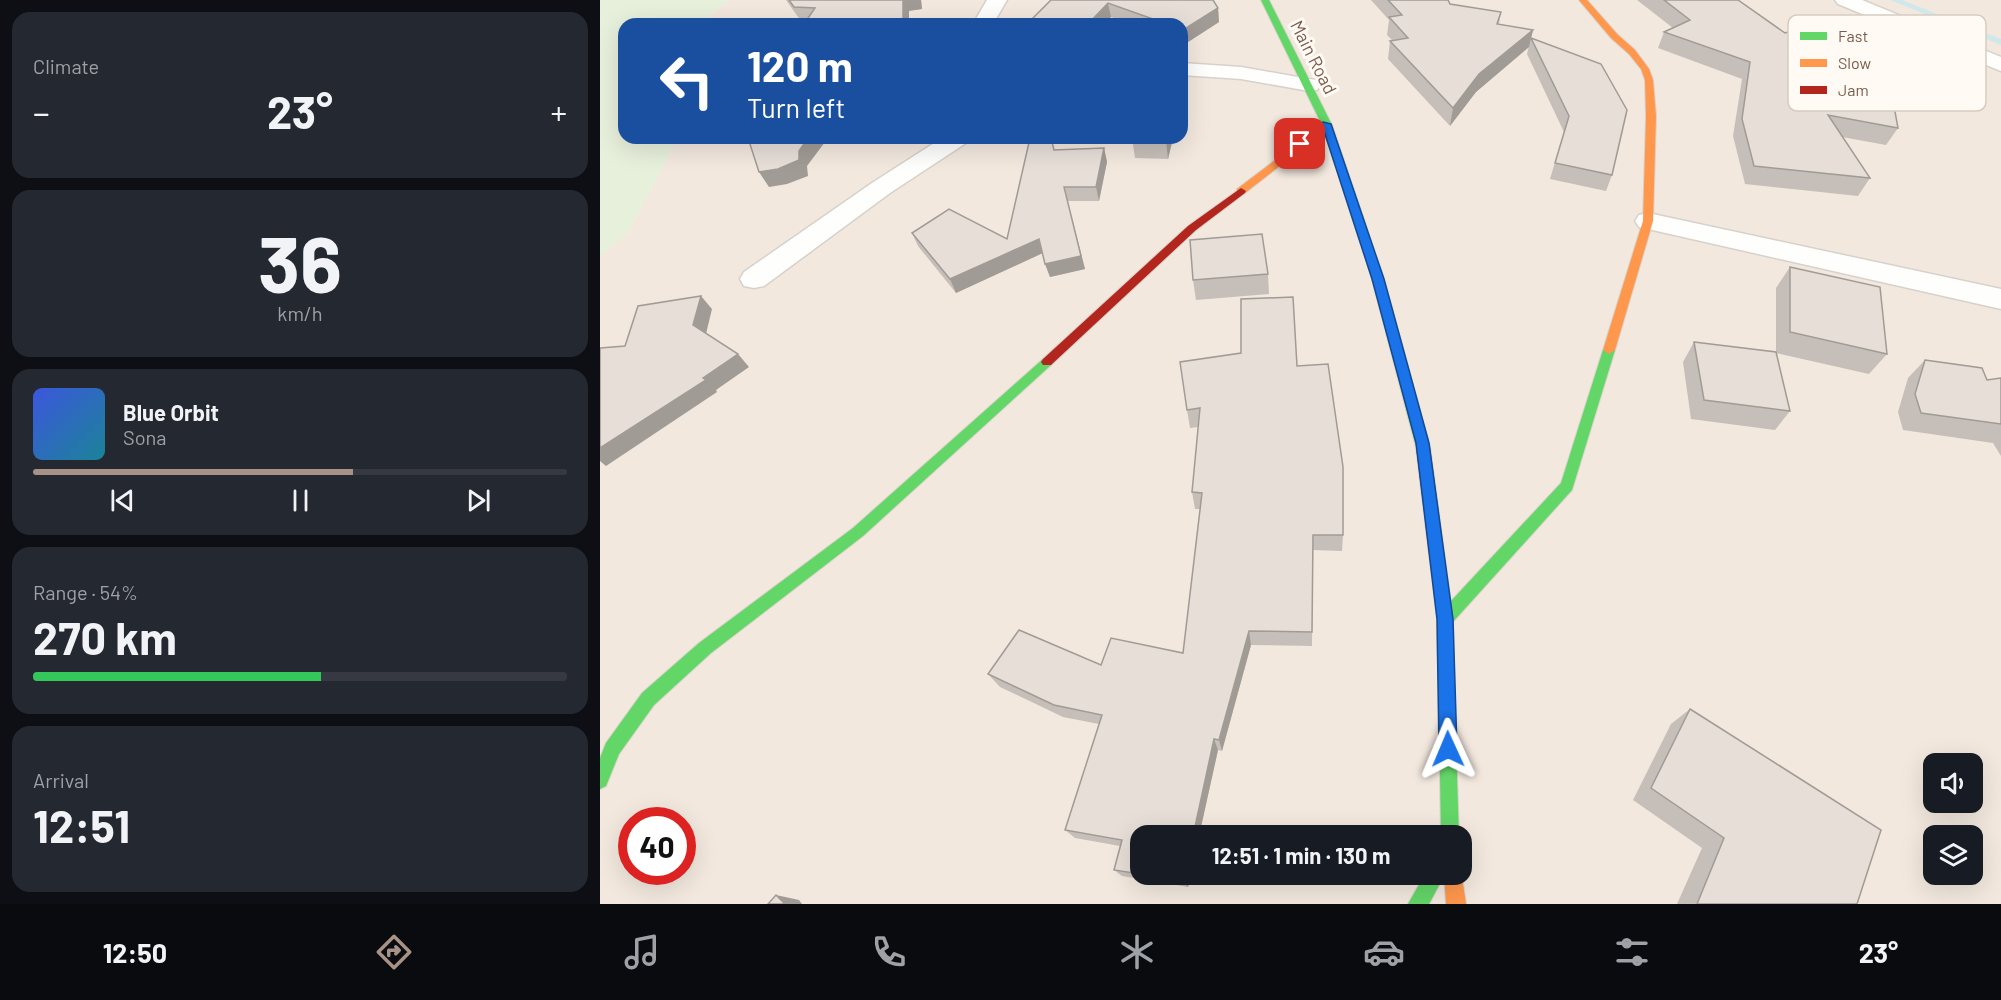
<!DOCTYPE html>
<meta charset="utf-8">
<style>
:root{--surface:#171b24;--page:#242831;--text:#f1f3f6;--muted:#9ea1a6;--line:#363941;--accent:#a69286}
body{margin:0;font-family:Barlow,sans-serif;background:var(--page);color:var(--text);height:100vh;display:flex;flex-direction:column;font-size:22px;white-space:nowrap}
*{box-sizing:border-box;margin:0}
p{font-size:20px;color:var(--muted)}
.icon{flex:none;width:33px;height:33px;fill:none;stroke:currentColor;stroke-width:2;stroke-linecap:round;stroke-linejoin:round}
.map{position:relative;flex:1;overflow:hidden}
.side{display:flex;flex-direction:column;gap:12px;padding:12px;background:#0d0f14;width:600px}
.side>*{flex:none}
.guide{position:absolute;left:18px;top:18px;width:570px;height:126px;border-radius:18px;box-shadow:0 6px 24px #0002;background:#1a4fa0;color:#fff;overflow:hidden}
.controls{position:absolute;left:1323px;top:753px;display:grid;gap:12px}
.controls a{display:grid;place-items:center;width:60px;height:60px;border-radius:12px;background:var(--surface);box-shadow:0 6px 24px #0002;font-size:30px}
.speed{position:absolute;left:18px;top:807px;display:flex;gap:12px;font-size:30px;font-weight:700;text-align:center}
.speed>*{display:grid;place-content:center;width:78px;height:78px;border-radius:50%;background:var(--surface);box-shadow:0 6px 24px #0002;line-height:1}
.speed .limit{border:9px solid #d22;background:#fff;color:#111}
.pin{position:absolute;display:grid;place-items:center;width:51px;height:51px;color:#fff;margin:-26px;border-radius:12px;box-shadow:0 3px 9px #0006}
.me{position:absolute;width:66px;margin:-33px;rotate:359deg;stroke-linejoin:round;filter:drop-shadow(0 0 4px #0008)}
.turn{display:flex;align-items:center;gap:21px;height:126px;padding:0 30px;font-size:27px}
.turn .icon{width:78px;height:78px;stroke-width:2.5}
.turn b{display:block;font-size:42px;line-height:51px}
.big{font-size:45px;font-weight:700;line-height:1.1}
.side .widget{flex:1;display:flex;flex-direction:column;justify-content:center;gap:9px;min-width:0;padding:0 21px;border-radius:18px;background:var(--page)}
.side .dial{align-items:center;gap:0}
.dial b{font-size:78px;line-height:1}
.song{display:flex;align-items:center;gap:18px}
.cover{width:72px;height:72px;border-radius:9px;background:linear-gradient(135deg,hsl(230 70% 55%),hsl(190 70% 35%))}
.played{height:6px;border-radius:3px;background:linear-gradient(90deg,var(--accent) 60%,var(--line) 60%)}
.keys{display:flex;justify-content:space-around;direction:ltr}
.heat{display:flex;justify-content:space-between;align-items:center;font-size:33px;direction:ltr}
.charge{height:9px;border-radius:4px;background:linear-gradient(90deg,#34c759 54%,var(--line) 0)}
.trip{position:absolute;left:530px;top:825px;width:342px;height:60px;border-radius:18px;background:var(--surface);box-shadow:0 6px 24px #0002;font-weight:700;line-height:60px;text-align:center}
.menu{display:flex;height:96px;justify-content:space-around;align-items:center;background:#090b0e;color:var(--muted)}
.menu .icon{width:42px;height:42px}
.menu .selected{color:var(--accent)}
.menu b{font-size:27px;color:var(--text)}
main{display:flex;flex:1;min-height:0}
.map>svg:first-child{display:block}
.residential{fill:#f2e8de;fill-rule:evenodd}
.green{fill:#e7f0db}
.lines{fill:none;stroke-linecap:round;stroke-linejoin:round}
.stream{fill:#d0e8ea;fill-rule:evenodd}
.street-casing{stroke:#d7d1cb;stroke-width:3}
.fast-casing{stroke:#d9d2cb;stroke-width:2}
.slow-casing{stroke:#d9d2cb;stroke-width:2}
.jam-casing{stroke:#d9d2cb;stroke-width:2}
.street{fill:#fefefd;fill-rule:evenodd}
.fast{fill:#63d668;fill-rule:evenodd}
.slow{fill:#ff974d;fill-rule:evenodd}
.jam{fill:#b3261e;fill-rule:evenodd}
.wall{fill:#c6bfb9}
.shaded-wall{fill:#a19b96}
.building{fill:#e6ded7;stroke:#a19b96;stroke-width:1.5}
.route{fill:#1a73e8;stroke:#114b97;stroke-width:1.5}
.labels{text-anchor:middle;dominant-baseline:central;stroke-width:6;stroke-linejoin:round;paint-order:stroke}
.street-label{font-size:18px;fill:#7a5c4d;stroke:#fffaf3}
.key{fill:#fffaf3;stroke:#d7cbc1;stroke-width:1.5}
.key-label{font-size:16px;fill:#7a5c4d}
</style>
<main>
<section class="side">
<div class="widget"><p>Climate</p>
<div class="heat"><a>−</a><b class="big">23°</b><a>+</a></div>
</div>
<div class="widget dial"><b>36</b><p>km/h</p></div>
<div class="widget">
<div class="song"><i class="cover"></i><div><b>Blue Orbit</b><p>Sona</p></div></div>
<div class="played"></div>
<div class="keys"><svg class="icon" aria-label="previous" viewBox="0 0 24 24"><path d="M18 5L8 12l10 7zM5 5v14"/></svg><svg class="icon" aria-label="pause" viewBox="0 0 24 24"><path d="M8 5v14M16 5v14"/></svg><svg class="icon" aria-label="next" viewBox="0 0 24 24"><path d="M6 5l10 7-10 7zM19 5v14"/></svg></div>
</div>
<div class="widget"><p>Range · 54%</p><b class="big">270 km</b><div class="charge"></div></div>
<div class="widget"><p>Arrival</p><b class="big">12:51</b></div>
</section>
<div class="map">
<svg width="1401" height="904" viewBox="0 0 1401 904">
<rect width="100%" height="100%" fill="#f9f5f0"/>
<path class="residential" d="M129 0H1401V904H0V256L28 233 78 138H582V24H108L109 16ZM1334 764H1372V802H1334ZM32 820H82V872H32ZM540 836H861V874H540ZM1334 836H1372V874H1334Z"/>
<path class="green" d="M0 0H129L109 16 108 24H24V138H78L28 233 0 256Z"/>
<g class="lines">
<path class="stream" d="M1290 0H1302L1401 39V45Z"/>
<defs>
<g id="street">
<path d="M387 0H407L393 24H373Z"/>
<path d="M1235 0H1262L1401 57V71L1238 4Z"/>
<path d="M582 63 641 67 709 79 717 80 720 85 717 90 709 91 641 79 582 75Z"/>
<path d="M342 138H370L366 143 290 193 164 286 154 288 144 286 140 279 144 272 272 183Z"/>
<path d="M1048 213 1401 289V309L1039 227 1035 221 1039 215Z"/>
</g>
<g id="fast">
<path d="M661 0H669L732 125 784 279 830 447 828 451H818L816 447 772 279 722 125Z"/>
<path d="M1009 346 1015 350 972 490 851 624 845 626 839 624 837 619 839 614 961 483 1003 350Z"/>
<path d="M447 357 451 359 453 362 451 365 263 536 111 653 54 705 19 754 6 786 0 789V758L6 743 42 693 99 643 253 528 443 359Z"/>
<path d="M847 707 853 709 855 715 859 836H841L839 715 841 709Z"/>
<path d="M825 874H845L829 904H808Z"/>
</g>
<g id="slow">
<path d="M979 0H987L1017 34 1035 50 1049 69 1053 80 1056 116 1053 221 1015 350 1009 354 1003 350 1043 221 1046 116 1045 80 1041 69 1029 54 1011 38Z"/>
<path d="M724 123 732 125 645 193H637V189Z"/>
<path d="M861 871 866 904H846L844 874H861Z"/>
</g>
<g id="jam">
<path d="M641 188 646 191 645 193 596 230 451 365H443L441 362 443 359 588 226Z"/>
<path d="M823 442 828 443 830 447 853 619 855 715 853 721 847 723 841 721 839 715 837 619 816 447 818 443Z"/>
</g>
</defs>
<use href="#street" class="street-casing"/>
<use href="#fast" class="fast-casing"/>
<use href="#slow" class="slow-casing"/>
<use href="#jam" class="jam-casing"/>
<use href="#street" class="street"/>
<use href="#fast" class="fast"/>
<use href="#slow" class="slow"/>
<use href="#jam" class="jam"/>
</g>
<g class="wall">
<path d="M186 0H321L322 9 201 21Z"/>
<path d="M451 0 618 8 619 22 585 44 582 43V24H531L511 17 504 24H430L429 22Z"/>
<path d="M771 0H848L850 4 901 12 899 24 933 30 929 47 876 92 850 126 788 59 790 41H793L787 35 789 20Z"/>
<path d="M1037 0H1138L1298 128 1286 145 1242 137 1270 178 1258 196 1145 184 1133 136 1142 79 1058 48 1064 32 1073 28Z"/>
<path d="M931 38 1012 175 1006 191 950 179 964 132 927 54Z"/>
<path d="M532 138H573L568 159 535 158Z"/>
<path d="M504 148 507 162 499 201H467L485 269 450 277 442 253 356 293 318 246 312 233 407 239 455 150Z"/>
<path d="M1190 267 1287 354 1269 374 1176 353 1190 411 1175 430 1091 419 1083 362 1094 342 1176 352V288Z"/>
<path d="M668 274 669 294 596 300 593 280Z"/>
<path d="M1325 360 1387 380 1401 378V456L1393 443 1303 430 1298 412 1308 378Z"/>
<path d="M697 366 743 535 742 551 713 550 712 646 651 645 622 751 618 750 599 836H540V874H591L588 887 522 876 514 870 520 846 475 838 465 830 499 724 463 717 400 687 388 674 501 665 583 653 600 509H595L592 492 598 427 590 428 587 410Z"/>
<path d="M1090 709 1257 904H1077L1102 848 1033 800 1071 724Z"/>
</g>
<g class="shaded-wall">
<path d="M303 0H321L322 9 309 11V24H303Z"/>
<path d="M508 3 511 17 504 24H488Z"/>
<path d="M618 8 619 22 585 44 583 30Z"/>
<path d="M933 30 929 47 876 92 850 126 853 108 879 74Z"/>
<path d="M208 138H228L207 166 208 176 187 184 169 187 159 172 199 151Z"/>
<path d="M566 138H573L568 159 566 140Z"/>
<path d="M504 148 507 162 499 201 496 187Z"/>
<path d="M464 187 485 269 450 277 445 264Z"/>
<path d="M439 239 443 253 356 293 350 279Z"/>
<path d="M101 296 112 309 105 338 93 325Z"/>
<path d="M138 354 149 367 116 390 117 392 6 466 0 461V448Z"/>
<path d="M649 631 651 645 622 751 619 740Z"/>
<path d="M614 739 618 750 599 836H593Z"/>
<path d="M585 874H591L588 887 583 881Z"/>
<path d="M176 895 199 900 202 904H185Z"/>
</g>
<g class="building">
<path d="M189 0H303V24H204L215 8 194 7Z"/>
<path d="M451 0H613L618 8 583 30 582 29V24H567L508 3 488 24H441L429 22Z"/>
<path d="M788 0H848L850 4 901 12 897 24 933 30 879 74 853 108 790 41 808 38 789 17 802 15Z"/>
<path d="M1064 0H1138L1185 33 1191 31 1286 62 1298 128 1228 115 1270 178 1154 166 1142 119 1150 62 1064 32 1090 20Z"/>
<path d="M931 38 1001 64 1027 110 1012 175 955 163 969 116Z"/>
<path d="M148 138H208L199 151V160L178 169 159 172Z"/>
<path d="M430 138H451L454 150 504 148 496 187H464L481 256 445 264 439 239 350 279 312 233 349 209 407 239Z"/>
<path d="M532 138H566V140L532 139Z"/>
<path d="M662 234 668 274 593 280 590 240Z"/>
<path d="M1190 267 1280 287 1287 354 1190 332Z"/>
<path d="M101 296 93 325 138 354 103 378 106 380 0 448V348L25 346 38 306Z"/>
<path d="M693 297 697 366 728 364 743 467V535H713L712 632 649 631 619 740 614 739 593 836H540V874L514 870 522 840 465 830 502 715 454 705 388 674 419 630 501 665 511 638 583 653 602 493 592 492 600 408 587 410 580 362 641 353V299Z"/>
<path d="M1094 342 1176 352 1190 411 1104 400Z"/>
<path d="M1325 360 1382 368 1387 380 1401 378V424L1321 413 1315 394Z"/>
<path d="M1090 709 1281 830 1257 904H1097L1124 838 1051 788Z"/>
<path d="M543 874H585L583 881Z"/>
<path d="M176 895 185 904H168Z"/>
</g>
<path class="route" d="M723 122 731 124 784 279 829 443 853 619 857 749 854 755 848 758 842 755 839 749 837 619 816 443 772 279 724 131 704 146 696 144Z"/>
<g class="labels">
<g class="street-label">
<text transform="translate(714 57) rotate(63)">Main Road</text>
</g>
</g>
<rect x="1188" y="15" width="198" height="96" rx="9" class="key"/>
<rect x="1200" y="32" width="27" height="8" fill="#63d668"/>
<rect x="1200" y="59" width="27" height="8" fill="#ff974d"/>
<rect x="1200" y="86" width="27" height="8" fill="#b3261e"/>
<g class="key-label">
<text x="1238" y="42">Fast</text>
<text x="1238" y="69">Slow</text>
<text x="1238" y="96">Jam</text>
</g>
</svg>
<div class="controls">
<a><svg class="icon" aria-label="sound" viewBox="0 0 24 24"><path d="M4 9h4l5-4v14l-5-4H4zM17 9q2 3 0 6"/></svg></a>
<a><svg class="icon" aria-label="layers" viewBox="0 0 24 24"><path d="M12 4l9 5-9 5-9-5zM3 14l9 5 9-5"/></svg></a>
</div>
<div class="speed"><div class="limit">40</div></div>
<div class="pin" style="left:700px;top:144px;background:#d93025"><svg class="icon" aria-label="arrive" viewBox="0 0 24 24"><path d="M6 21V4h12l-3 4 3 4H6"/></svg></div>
<svg class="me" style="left:848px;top:749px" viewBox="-20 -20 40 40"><path d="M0-17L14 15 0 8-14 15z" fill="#1a73e8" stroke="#fff" stroke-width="4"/></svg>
<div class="trip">12:51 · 1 min · 130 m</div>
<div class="guide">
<div class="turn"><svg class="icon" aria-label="left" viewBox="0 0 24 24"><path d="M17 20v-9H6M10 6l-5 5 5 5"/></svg><div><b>120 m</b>Turn left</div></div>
</div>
</div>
</main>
<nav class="menu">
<b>12:50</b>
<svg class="icon selected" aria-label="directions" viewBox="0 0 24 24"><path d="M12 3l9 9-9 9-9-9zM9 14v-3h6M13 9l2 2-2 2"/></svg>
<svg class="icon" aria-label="music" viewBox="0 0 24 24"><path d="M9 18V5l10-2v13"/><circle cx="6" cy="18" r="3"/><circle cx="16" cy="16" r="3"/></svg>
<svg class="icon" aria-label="phone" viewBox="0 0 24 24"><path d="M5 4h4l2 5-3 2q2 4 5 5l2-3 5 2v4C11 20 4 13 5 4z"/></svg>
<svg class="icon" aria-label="climate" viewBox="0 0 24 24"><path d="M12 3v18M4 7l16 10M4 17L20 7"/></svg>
<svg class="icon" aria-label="car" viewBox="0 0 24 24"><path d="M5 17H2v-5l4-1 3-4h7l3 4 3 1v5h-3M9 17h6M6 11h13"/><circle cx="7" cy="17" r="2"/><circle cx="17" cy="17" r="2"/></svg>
<svg class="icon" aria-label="filters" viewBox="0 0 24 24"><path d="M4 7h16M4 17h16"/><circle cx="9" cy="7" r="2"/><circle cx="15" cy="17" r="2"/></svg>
<b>23°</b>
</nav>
